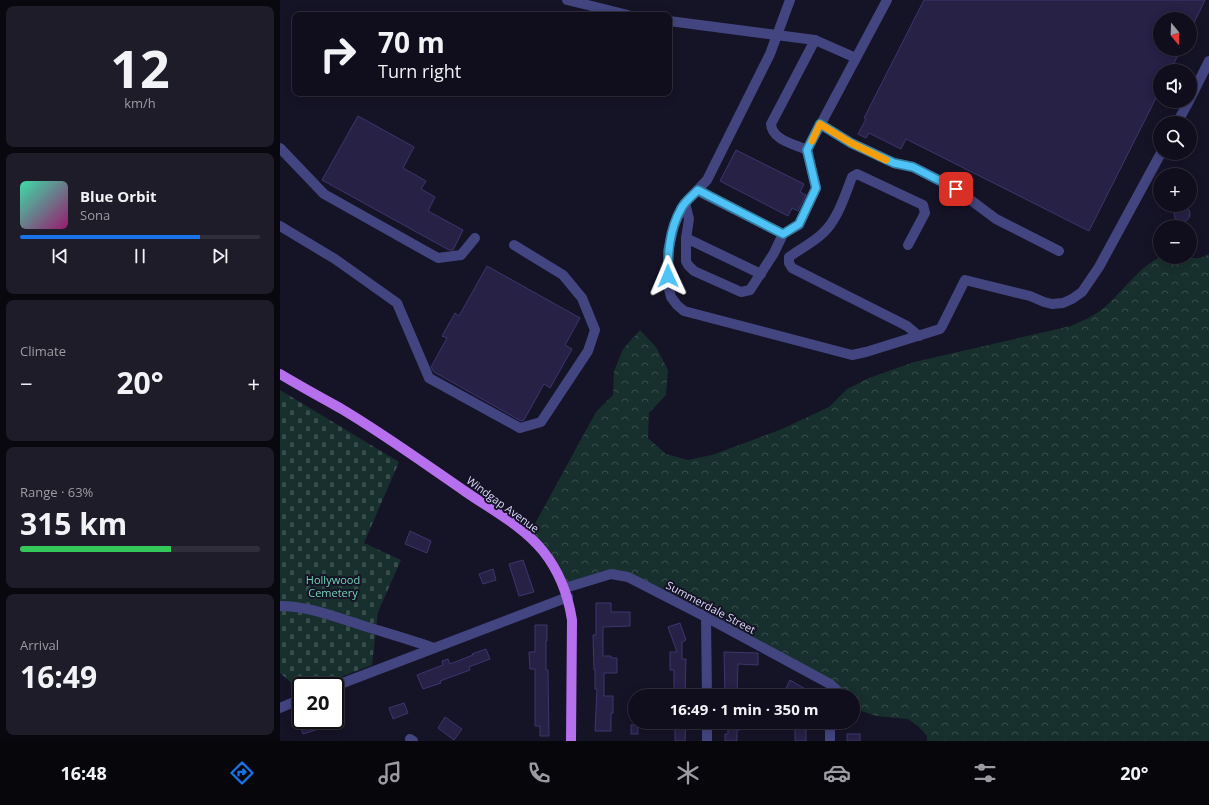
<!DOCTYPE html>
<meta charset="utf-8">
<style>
:root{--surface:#100e1c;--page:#1e1c29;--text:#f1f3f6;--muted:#9c9ca3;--line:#302e3b;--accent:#1a73e8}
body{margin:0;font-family:"Open Sans",sans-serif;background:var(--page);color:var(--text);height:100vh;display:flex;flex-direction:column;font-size:15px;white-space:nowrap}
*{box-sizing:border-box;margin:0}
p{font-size:13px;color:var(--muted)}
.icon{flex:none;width:22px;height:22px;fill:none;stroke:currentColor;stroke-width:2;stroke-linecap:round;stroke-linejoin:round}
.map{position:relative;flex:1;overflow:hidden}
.side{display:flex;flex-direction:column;gap:6px;padding:6px;background:#09080f;width:280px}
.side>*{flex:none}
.top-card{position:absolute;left:12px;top:12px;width:380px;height:84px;border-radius:8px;box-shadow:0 2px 10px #0003,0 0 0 1px var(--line);background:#100e1c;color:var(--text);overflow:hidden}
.needle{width:26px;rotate:161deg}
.buttons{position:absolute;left:873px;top:12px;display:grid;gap:8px}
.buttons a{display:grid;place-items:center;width:44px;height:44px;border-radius:50%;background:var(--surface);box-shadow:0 2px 10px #0003,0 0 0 1px var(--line);font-size:20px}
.speed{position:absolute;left:12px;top:677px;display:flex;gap:8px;font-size:20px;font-weight:700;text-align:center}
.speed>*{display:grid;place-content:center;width:52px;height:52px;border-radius:50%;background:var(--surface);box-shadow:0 2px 10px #0003,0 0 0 1px var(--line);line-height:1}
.speed .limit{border:2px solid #111;border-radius:6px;background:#fff;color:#111}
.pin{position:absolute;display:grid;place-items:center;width:34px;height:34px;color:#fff;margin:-17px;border-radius:8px;box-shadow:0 2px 6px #0006}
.me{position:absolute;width:44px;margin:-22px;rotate:359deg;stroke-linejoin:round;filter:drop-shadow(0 0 3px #0008)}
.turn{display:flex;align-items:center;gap:14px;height:84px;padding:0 20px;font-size:18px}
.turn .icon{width:52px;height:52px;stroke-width:2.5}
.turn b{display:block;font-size:28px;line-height:34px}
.big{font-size:30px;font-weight:700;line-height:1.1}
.side .tile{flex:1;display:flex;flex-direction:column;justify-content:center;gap:6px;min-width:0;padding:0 14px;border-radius:8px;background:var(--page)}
.side .dial{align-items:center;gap:0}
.dial b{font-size:52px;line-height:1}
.song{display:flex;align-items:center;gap:12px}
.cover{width:48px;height:48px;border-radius:6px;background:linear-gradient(135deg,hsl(160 70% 55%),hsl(320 70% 35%))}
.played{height:4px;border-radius:2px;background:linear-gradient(90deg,var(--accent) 75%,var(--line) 75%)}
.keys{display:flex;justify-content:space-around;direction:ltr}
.heat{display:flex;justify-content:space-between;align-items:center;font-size:22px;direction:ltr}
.charge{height:6px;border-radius:3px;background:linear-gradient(90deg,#34c759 63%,var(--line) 0)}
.trip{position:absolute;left:348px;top:689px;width:232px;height:40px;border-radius:20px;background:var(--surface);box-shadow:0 2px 10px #0003,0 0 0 1px var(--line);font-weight:700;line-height:40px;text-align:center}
.tabs{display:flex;height:64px;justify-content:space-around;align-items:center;background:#06060b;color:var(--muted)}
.tabs .icon{width:28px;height:28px}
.tabs .on{color:var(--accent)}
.tabs b{font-size:18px;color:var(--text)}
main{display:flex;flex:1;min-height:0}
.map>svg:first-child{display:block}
.forest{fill:url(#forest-crowns)}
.cemetery{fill:url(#cemetery-stones)}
.building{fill:#262145;stroke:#3d366f}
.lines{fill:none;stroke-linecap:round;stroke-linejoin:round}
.minor{stroke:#434580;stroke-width:10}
.major{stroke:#b670ee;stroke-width:10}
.route-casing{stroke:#337fa1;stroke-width:10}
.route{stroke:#4fc3f7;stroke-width:7}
.slow{stroke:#f59e0b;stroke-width:7}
.labels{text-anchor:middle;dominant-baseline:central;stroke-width:4;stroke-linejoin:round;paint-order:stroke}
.street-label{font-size:11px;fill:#dedcfb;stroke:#151326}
.park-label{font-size:11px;fill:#70d4b3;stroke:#151326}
</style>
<main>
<section class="side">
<div class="tile dial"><b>12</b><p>km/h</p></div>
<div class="tile">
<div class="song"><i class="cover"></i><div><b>Blue Orbit</b><p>Sona</p></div></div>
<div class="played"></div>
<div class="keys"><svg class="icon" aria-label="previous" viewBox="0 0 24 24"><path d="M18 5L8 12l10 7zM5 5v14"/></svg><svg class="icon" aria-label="pause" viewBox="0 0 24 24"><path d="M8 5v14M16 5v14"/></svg><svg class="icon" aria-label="next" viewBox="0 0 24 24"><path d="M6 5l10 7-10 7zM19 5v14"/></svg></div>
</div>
<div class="tile"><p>Climate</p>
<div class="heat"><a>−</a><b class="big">20°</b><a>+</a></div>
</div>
<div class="tile"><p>Range · 63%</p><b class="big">315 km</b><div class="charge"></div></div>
<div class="tile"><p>Arrival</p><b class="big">16:49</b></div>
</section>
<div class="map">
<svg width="929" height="741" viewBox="0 0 929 741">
<defs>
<pattern id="forest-crowns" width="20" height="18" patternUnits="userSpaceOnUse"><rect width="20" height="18" fill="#17302d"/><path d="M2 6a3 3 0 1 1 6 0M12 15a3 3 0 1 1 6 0" fill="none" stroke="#384d4c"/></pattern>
<pattern id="cemetery-stones" width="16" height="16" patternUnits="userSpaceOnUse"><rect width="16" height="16" fill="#17302d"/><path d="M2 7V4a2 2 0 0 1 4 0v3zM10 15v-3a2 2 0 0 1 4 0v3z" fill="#384d4c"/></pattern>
</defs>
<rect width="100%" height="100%" fill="#151326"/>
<path class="forest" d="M929 254V741H647V736L639 727 628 719 596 716 573 708V696H557L554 683 351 575 286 584 250 533 316 412 333 395 334 371 343 349 360 330 376 347 388 370 386 395 369 413 368 438 386 454 408 460 432 455 502 429 549 407 567 389 589 378 634 362 791 326C802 321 814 316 824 308 841 293 861 265 881 257 889 257 896 257 904 257 914 258 920 260 929 254Z"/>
<path class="cemetery" d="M0 390 119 462 84 543 121 560 98 612 92 665 37 686H21V691L0 673Z"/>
<g class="building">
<path d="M644 0H925L910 31V19H880V49H901L890 71H880V90L809 231 626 139 621 149 589 133 586 138 578 134 586 119 584 118Z"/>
<path d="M78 116 134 147 123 168 146 181 141 189 155 197 148 211 183 230 173 250H169L42 180Z"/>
<path d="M456 150 524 184 520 192 526 195 518 211 512 208 508 216 440 181Z"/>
<circle cx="902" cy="214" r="8"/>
<path d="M207 266 300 318 285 345 292 349 270 388 264 384 244 420 241 421 154 372 151 367 167 338 162 336 175 313 179 316Z"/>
<path d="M130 531 151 541 147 553 125 544Z"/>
<path d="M243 560 254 592 239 596 229 564Z"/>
<path d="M213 569 216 580 203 584 199 574Z"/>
<path d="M316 603H331V612H350V626L323 627V656H331V658H337V673H324V696H333V713H331V731H315L317 689H315V670H314L313 635H316Z"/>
<path d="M400 623 406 640 402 642V659H406L405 696H394V670H390V652H397L388 627Z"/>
<path d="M255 625H267V641H266V670H268L269 736H260V726H255V669H250L249 652H255Z"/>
<path d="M206 649 210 659 189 667 190 670 160 681 161 683 143 689 137 675 163 665 162 661 168 659 170 664 193 655 192 654Z"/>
<path d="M444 652 478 653V665L458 664 457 696H445Z"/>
<path d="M510 680 527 690 524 696H512L504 692Z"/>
<path d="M124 703 128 713 113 719 109 708Z"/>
<path d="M165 717 182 729 174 740 158 728Z"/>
<path d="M26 720H43L45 727 23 734 20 726 27 723Z"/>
<path d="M395 722H406L405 741H395Z"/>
<path d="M448 722H460V730H457V741H445V734H448Z"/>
<rect x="515" y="722" width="11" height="19"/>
<rect x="351" y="725" width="7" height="9"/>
<rect x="567" y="734" width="13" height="7"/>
</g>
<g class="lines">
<g class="minor">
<path d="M287 0 348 15"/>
<path d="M510 0 490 54 427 180 405 203 401 209 394 226 388 251 389 289 391 297 397 305 404 311 572 355 586 352 660 329 662 326 685 280 750 296 764 302 772 304 783 303 792 299 802 292 819 267 881 153"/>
<path d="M389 21 535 40 576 58"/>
<path d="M910 99 929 61"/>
<path d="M897 123 909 101"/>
<path d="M540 124 571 143 614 163 633 167 676 189 716 219 779 251"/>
<path d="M0 148 44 194 158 258 181 255 195 238"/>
<path d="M527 150C514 144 492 140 491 124L535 40"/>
<path d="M418 191 503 234 519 225 536 188 527 150 607 0"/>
<path d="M405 203 409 219 406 238V261L408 265 414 271 461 292 470 290 494 253 503 234"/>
<path d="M0 226 55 259 117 303 149 378 240 428 261 422 308 351 315 330 302 298 283 275 234 245"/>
<path d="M406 238 481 274"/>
<path d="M628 245 645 213 643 205 577 174 572 177C565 195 558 219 543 233 534 242 520 249 509 257V263L512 268 627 326 639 336"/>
<path d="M285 588 331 574 348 577 426 617 550 684 559 692"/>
<path d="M0 606C27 606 52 616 78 624 103 632 128 639 154 648"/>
<path d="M426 617 427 696"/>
<path d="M55 686 288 597"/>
<path d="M0 708 21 699"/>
<path d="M427 722V741"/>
<path d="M550 722V741"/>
<path d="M130 739 133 741"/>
</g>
<path class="major" d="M0 374C20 386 40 397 60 408 104 434 145 464 186 492 212 510 243 526 263 551 279 571 288 594 292 620L291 741"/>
</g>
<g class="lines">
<defs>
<path id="route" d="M388 276C388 253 389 230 401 209 404 202 412 196 418 190L503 234 519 224 536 188 527 150 540 124 571 143 614 163 633 167 676 189"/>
</defs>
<use href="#route" class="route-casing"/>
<use href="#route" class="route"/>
<path class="slow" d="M532 141 540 124 571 143 606 160"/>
</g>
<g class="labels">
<g class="street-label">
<text transform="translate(223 504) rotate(36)">Windgap Avenue</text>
<text transform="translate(431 607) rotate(28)">Summerdale Street</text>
</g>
<g class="park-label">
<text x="53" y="579">Hollywood<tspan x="53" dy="13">Cemetery</tspan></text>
</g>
</g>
</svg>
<div class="buttons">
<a><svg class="needle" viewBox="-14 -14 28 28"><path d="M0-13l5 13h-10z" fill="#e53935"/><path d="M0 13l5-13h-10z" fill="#9c9ca3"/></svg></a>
<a><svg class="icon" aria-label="sound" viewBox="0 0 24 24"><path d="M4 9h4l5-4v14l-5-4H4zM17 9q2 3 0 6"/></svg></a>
<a><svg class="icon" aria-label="search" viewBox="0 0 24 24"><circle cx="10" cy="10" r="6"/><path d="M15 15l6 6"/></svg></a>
<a>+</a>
<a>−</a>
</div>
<div class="speed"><div class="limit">20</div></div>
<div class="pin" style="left:676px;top:189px;background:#d93025"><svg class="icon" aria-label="arrive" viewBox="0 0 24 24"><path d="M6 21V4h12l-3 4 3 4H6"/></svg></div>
<svg class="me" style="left:388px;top:276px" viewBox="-20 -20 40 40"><path d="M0-17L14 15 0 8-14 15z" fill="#4fc3f7" stroke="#fff" stroke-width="4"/></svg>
<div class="trip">16:49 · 1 min · 350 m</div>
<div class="top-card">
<div class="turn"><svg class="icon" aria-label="right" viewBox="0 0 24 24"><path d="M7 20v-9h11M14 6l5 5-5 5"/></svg><div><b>70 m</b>Turn right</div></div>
</div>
</div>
</main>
<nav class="tabs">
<b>16:48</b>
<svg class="icon on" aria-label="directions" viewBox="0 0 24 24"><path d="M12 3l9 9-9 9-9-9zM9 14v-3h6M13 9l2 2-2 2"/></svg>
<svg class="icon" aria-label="music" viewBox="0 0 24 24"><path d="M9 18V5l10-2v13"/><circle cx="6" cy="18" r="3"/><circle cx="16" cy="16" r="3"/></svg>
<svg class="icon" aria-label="phone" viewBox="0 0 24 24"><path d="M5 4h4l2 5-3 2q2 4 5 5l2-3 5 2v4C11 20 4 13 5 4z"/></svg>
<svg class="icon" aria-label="climate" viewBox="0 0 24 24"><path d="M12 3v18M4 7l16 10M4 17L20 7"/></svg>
<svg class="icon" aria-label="car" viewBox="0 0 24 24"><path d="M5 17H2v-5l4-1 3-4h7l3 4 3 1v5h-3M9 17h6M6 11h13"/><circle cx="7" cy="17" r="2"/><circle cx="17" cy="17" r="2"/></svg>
<svg class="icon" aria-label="filters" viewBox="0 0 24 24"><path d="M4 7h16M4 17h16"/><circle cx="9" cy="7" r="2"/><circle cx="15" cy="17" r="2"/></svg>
<b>20°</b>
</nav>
